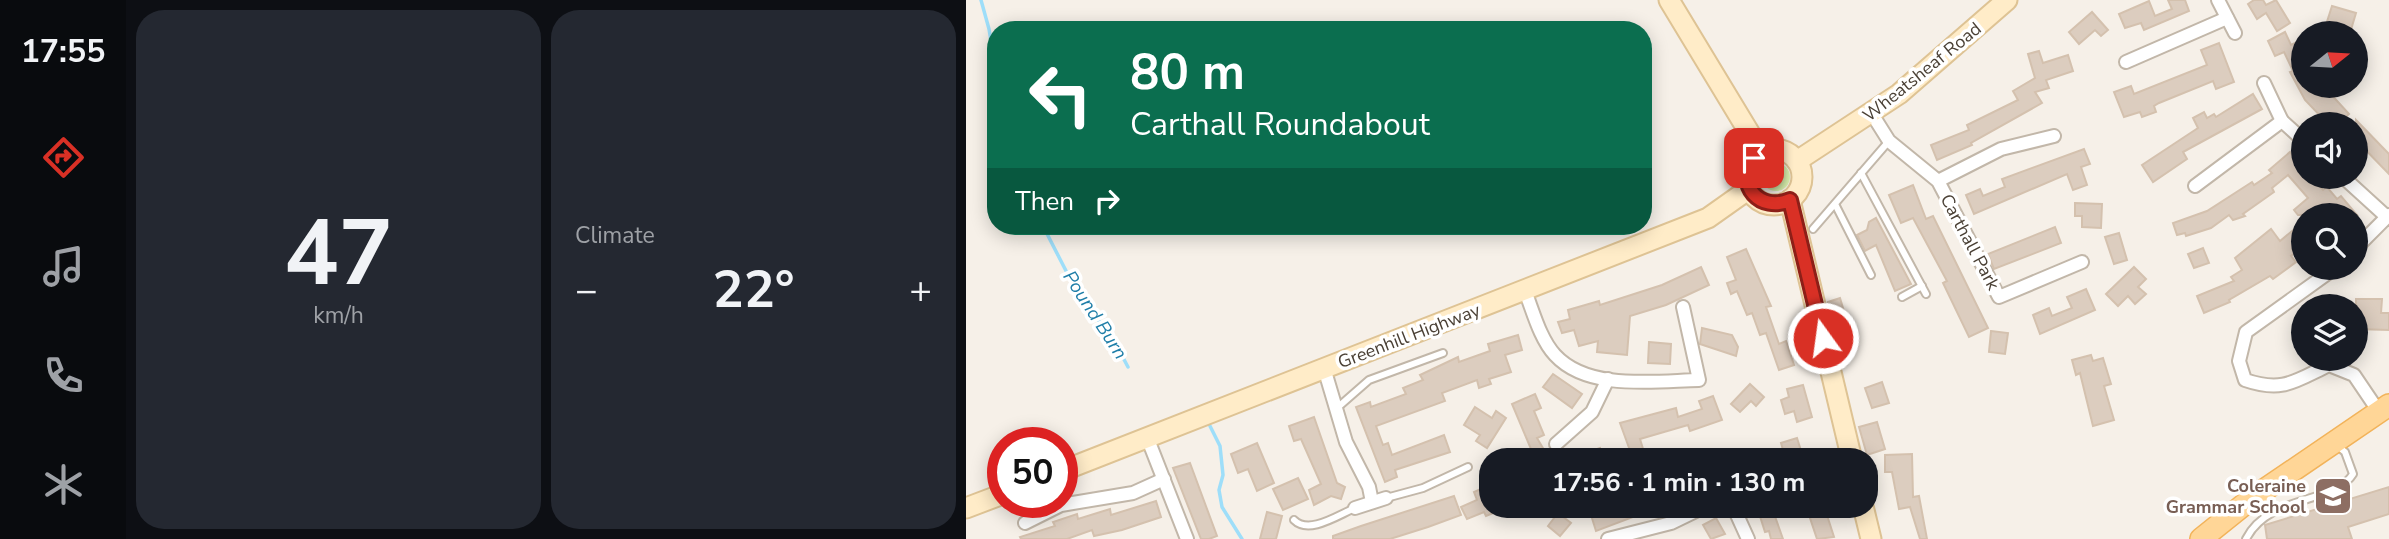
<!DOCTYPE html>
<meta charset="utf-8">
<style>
:root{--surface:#171b24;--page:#242831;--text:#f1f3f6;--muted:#9ea1a6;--accent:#d93025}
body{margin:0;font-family:"Nunito Sans",sans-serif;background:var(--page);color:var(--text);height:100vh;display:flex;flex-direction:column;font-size:26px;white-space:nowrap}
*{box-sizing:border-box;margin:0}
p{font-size:23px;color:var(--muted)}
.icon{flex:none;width:38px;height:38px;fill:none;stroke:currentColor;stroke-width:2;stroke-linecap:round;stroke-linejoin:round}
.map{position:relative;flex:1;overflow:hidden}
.details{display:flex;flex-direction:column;gap:10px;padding:10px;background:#0d0f14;width:840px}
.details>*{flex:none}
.hud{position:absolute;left:21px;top:21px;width:665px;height:214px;border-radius:28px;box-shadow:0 4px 18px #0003;background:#0b6e4f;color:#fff;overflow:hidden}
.needle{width:46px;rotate:72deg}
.fabs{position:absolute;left:1325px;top:21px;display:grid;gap:14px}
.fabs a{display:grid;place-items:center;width:77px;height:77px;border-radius:50%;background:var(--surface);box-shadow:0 4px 18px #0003;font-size:35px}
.speed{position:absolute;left:21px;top:427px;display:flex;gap:14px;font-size:35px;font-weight:700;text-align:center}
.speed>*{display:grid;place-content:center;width:91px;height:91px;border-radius:50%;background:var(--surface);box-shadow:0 4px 18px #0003;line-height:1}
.speed .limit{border:10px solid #d22;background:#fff;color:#111}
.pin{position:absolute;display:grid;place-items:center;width:60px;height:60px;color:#fff;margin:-30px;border-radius:14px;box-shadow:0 4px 10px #0006}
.me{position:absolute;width:77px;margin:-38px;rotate:346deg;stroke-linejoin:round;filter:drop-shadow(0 0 5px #0008)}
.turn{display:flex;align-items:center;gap:24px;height:147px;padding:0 28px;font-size:32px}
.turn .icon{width:91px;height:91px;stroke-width:2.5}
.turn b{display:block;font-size:49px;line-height:60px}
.then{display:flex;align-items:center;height:66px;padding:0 28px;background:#0003;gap:14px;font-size:26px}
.big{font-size:52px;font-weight:700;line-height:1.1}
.details .widget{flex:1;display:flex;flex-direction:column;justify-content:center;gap:10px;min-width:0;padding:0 24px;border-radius:28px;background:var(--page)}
.details .dial{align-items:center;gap:0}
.dial b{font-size:91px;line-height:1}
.heat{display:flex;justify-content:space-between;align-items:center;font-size:38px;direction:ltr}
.details .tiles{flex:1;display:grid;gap:10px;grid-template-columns:repeat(2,1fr)}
.trip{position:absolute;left:513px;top:448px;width:399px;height:70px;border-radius:28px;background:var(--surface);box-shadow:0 4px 18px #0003;font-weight:700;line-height:70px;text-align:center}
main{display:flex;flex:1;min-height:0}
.dock{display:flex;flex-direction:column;width:126px;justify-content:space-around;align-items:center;background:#090b0e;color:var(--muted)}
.dock .icon{width:49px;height:49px}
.dock .current{color:var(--accent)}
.dock b{font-size:32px;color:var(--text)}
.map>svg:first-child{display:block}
.green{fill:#d8eeac}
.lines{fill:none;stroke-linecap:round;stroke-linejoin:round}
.stream{stroke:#9edef9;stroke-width:3.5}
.building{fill:#dccdbf;stroke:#d4c1ae;stroke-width:2}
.lane-casing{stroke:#c2b7a9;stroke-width:10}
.street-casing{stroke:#c2b7a9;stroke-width:16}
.secondary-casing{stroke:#dec394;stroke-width:23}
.primary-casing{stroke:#f2b35a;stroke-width:24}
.lane{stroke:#fff;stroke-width:6}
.street{stroke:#fff;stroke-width:12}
.secondary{stroke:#ffecc8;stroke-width:19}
.primary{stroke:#ffd697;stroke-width:21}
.route-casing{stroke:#8d1f18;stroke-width:18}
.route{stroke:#d93025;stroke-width:12}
.labels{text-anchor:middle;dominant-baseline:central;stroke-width:7;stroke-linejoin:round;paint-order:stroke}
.street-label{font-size:18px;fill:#4a4035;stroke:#fff}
.education-label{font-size:18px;font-weight:bold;fill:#785e54;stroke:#fff;text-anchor:end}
.water-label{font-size:19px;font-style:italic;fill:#1f7ea8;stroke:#fff}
</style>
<main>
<nav class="dock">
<b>17:55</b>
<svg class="icon current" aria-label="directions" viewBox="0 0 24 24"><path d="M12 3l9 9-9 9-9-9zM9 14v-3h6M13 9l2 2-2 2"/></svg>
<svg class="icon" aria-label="music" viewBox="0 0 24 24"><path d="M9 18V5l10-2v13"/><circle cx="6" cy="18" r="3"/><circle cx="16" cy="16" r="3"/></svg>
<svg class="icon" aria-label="phone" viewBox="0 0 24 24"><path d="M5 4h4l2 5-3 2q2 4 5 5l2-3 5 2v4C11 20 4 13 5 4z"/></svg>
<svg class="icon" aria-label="climate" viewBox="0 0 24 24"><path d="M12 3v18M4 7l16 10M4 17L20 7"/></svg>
</nav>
<section class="details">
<div class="tiles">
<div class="widget dial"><b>47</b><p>km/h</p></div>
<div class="widget"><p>Climate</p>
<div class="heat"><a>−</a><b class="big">22°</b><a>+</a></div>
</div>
</div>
</section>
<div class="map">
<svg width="1423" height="539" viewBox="0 0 1423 539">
<rect width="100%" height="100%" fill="#f6f0e8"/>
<circle class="green" cx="810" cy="177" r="14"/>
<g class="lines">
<g class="stream">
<path d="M15 0 23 29 30 71"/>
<path d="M77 226 116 302 144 333 162 367"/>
<path d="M244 426 254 446 257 475 253 490 256 507 276 539"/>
</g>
</g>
<g class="building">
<path d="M1202 0H1219L1223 11 1178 30 1175 23 1159 28 1153 14 1183 1 1189 16 1206 9Z"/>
<path d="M1288 0H1297L1300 5 1310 0 1324 23 1311 31 1300 13 1291 19 1282 4Z"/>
<path d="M1366 6 1390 13 1384 33H1369L1359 28Z"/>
<path d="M1126 12 1142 30 1135 36 1129 30 1113 44 1103 32Z"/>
<path d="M1319 32 1325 45 1337 39V86H1349L1356 97 1362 91 1383 114 1372 124H1362L1339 100 1324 72 1327 71 1318 52 1309 56 1302 41Z"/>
<path d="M1253 43 1268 82 1250 89 1247 81 1193 103 1188 106 1190 112 1176 117 1174 112 1158 117 1148 92 1165 86 1168 94 1241 65 1235 50Z"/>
<path d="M1073 51 1077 63 1102 55 1107 71 1080 80 1083 88 1069 92 1076 103 1005 143 1006 145 971 160 965 145 1003 130 1001 125 1052 100 1047 91 1069 78 1062 54Z"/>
<path d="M1287 94 1296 109 1217 152 1221 159 1187 182 1176 165 1232 128 1227 118 1238 112 1241 118 1248 114 1250 117Z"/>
<path d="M1390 120 1423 154V174L1390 140Z"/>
<path d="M1118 149 1124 164 1115 167 1121 185 1107 190 1101 174 1008 214 1000 195 1014 189 1017 196 1039 187 1036 179Z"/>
<path d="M1324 152 1337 167V177H1345L1357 190 1361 187 1371 199 1375 196 1391 215H1332L1328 210 1342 198 1322 175 1306 188 1308 192 1277 214 1279 216 1267 220 1263 215 1245 228 1220 236 1219 233 1211 235 1207 223 1241 211 1286 182 1288 185 1306 173 1303 170Z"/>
<path d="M947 185 960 219 967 216 1022 328 1003 337 977 283 981 281 947 218 935 223 923 195Z"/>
<path d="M1109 203 1136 204 1135 228 1116 227V216H1109Z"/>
<path d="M910 218 945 284 929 291 910 245 899 251 891 235 901 230 903 222Z"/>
<path d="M1337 222V246L1325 256 1330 262 1307 279 1304 276 1263 300 1264 302 1238 313 1231 296 1268 281 1265 277 1276 270 1269 258 1305 229 1314 241Z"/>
<path d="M1089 227 1095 243 1028 269 1022 254Z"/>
<path d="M1153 233 1161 260 1148 264 1139 237Z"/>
<path d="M1237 248 1243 263 1228 268 1222 254Z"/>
<path d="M780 249 805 306 800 307 813 344 820 341 828 365 813 370 800 333 794 335 786 313 781 315 771 291 765 294 761 283 770 280 761 257Z"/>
<path d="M735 267 743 285 700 305 664 316 661 355 631 352 632 341 613 346 608 330 596 333 592 322 604 319 602 310 633 301 634 305 696 285Z"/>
<path d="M1168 267 1180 279 1172 287 1180 294 1169 304 1162 296 1152 306 1140 294Z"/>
<path d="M1120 289 1129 310 1074 334 1067 315 1083 308 1086 316 1106 308 1101 297Z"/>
<path d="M874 298 888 345 877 348 862 302Z"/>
<path d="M1390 299H1416L1415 313H1423V330L1390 329Z"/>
<path d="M736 328 766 335 772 347 770 356 734 344Z"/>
<path d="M1025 331 1042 333 1039 354 1023 352Z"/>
<path d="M552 335 556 350 539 355 545 372 523 379 525 384 513 388 511 380 476 393 479 401 410 426 417 445 422 443 426 455 478 435 484 452 429 470 431 477 419 482 390 407 404 402 405 407 440 394 437 388 457 380 454 375 492 357 493 362 524 351 522 344Z"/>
<path d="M683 342 705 344 704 364 682 363Z"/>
<path d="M1125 355 1127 361 1137 358 1145 384 1138 386 1148 420 1127 426 1114 373 1110 375 1106 360Z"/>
<path d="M587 374 616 394 606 408 577 387Z"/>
<path d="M916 382 923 403 906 408 899 388Z"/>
<path d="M784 384 798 397 790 406 785 401 774 412 765 404Z"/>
<path d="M837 385 846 417 831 422 828 411 819 414 815 400 823 397 821 389Z"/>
<path d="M569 394 575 408 568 411 578 435 571 438 584 460H530V456L565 449 546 404Z"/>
<path d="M747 396 756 420 724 431 722 425 674 439 678 452 666 456 654 423 710 408 712 417 736 409 733 401Z"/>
<path d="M509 407 526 418 530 411 540 418 521 448 510 441 514 435 498 425Z"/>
<path d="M348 417 371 483 379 487 375 499 365 496 348 505 343 490 355 484 335 439 328 441 323 426Z"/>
<path d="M911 422 919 449 901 455 893 427Z"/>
<path d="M831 438 837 457 820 460 815 443Z"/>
<path d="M291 443 308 483 291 491 282 469 272 473 265 454Z"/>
<path d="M634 448 639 460H603L602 459Z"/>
<path d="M946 454 947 497 953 496 961 539H954L944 507 933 509 926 472H919V455Z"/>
<path d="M224 463 251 536 243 539H235L207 468Z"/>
<path d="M332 478 342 499 317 510 307 489Z"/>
<path d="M519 487 530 512 520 516 518 512 501 519 495 507 511 500 508 492Z"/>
<path d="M1423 487V514L1382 527 1386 539H1301L1299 525Z"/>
<path d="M488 496 495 515 462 527 424 539H367V536L395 526Z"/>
<path d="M190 501 195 517 156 530 128 536 126 530 101 539H55L54 537 89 526 87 522 111 514 112 519 144 509 145 515Z"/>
<path d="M651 506H672L675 514 630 531 625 515Z"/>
<path d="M840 506H858L868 537 851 539Z"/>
<path d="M806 508 817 539H805L803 531 799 532 793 513Z"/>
<path d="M301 512 316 516 310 539H294Z"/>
<path d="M592 513 605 523 594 536 582 526Z"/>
<path d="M750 518 759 534 745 539 737 525Z"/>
</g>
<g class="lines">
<defs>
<g id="lane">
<path d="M895 173 960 294"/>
<path d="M869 204 905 275"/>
<path d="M847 229 923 141"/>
<path d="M936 297 956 286"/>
<path d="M371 408 403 380 477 353"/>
<path d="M420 498 457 488 502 467"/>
<path d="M328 520C343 535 372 515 389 508"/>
<path d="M1280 539C1303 494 1369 504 1387 474L1379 452 1369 444"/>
</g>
<g id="street">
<path d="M1252 0 1269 33"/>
<path d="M1160 62 1261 18"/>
<path d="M1298 83 1316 121"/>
<path d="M906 114 923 141 972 181 1033 297 1116 262"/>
<path d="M1377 177 1421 217"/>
<path d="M972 181 1035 149 1088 136"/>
<path d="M1229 186 1316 121 1337 140"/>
<path d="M1390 248 1423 215"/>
<path d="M1369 268 1280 332 1273 361 1279 380C1317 393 1329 381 1363 365L1388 375 1413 412"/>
<path d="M559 291C567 311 574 339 589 355 622 391 689 381 733 380L717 307"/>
<path d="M358 368 380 442 403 487 406 502"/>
<path d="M181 437 221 539"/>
<path d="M590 444 626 412 642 379"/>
<path d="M767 506 782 539"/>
<path d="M389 508 420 498"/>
<path d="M59 523 95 505 167 493 198 479"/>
<path d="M642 539 705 523 740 506"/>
</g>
<g id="secondary">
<path d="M703 0 795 152"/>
<circle cx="808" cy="177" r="28"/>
<path d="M831 161 933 94 1041 0"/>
<path d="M824 200 886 460"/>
<path d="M96 471 742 218 783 189"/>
<path d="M897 506 905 539"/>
<path d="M0 508 37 494"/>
</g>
<path id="primary" d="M1235 539 1285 499 1423 405"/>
</defs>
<use href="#lane" class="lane-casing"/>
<use href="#street" class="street-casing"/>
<use href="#secondary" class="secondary-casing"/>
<use href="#primary" class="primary-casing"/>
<use href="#lane" class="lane"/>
<use href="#street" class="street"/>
<use href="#secondary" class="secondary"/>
<use href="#primary" class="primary"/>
</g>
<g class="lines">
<defs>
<path id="route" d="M788 158C769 185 794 213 824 200L857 338"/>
</defs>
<use href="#route" class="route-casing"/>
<use href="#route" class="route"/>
</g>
<defs>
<symbol id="school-square" viewBox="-11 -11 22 22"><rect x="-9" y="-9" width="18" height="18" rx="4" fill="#8d6e63" stroke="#fff"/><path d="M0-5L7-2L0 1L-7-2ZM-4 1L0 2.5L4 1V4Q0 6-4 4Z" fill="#fff"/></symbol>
</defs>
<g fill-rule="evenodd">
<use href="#school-square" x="1345" y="474" width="44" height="44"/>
</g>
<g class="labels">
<g class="street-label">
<text transform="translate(956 72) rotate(-39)">Wheatsheaf Road</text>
<text transform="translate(1004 242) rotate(62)">Carthall Park</text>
<text transform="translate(443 336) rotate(-21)">Greenhill Highway</text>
</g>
<g class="education-label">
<text x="1340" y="486">Coleraine<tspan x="1340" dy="21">Grammar School</tspan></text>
</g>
<g class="water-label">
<text transform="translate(129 315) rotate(57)">Pound Burn</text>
</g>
</g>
</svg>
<div class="fabs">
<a><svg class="needle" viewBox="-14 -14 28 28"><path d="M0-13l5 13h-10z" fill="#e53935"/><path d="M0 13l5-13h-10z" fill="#9ea1a6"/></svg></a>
<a><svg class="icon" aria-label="sound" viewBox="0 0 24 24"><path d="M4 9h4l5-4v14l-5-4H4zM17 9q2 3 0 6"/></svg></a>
<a><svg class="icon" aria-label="search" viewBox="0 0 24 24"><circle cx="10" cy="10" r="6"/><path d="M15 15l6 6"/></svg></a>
<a><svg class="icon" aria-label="layers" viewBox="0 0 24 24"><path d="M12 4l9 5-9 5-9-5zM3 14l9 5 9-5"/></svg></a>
</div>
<div class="speed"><div class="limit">50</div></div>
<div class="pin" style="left:788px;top:158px;background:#d93025"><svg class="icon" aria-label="arrive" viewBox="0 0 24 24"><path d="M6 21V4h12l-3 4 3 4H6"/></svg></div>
<svg class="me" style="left:857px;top:338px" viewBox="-20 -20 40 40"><circle r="17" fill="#d93025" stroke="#fff" stroke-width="3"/><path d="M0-11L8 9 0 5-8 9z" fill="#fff"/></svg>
<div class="trip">17:56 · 1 min · 130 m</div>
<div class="hud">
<div class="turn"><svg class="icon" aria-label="left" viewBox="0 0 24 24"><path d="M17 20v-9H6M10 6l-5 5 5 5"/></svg><div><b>80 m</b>Carthall Roundabout</div></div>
<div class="then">Then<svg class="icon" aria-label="right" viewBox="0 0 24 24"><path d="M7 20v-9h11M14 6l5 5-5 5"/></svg></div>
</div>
</div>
</main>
